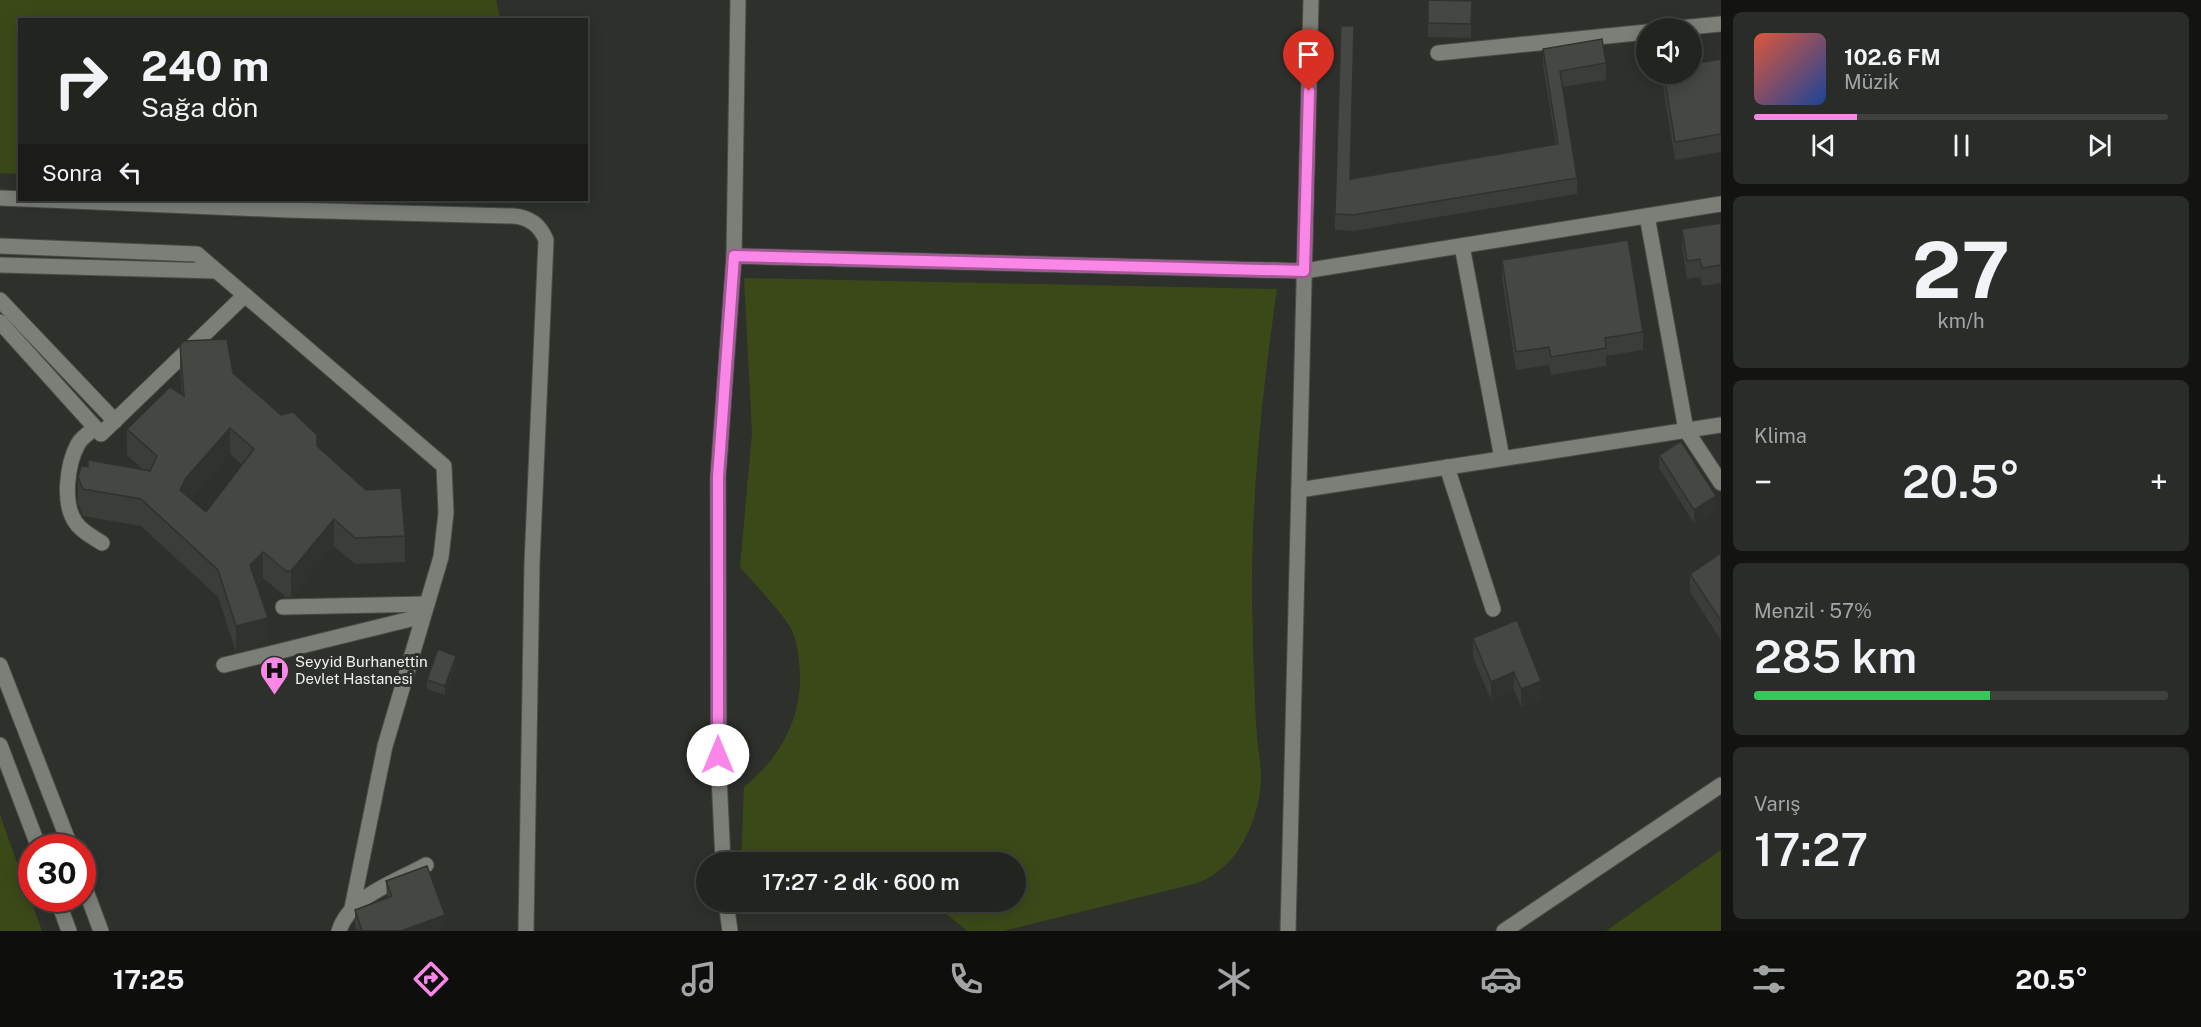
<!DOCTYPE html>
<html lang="tr">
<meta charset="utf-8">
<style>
:root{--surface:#222420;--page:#2a2c29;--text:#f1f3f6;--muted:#a2a4a5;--line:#3f413e;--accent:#fa87e7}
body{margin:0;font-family:"Public Sans",sans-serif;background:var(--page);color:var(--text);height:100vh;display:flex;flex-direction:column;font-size:22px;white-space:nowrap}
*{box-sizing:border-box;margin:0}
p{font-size:20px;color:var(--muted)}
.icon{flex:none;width:33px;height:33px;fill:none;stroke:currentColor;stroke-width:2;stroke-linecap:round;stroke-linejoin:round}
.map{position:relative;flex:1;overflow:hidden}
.side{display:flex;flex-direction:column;gap:12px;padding:12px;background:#131412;width:480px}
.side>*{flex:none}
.guide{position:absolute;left:18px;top:18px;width:570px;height:183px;border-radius:0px;box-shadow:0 3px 15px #0003,0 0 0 2px var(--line);background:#222420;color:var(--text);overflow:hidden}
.tools{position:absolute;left:1636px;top:18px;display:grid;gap:12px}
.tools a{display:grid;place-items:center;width:66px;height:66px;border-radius:50%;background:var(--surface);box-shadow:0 3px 15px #0003,0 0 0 2px var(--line);font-size:30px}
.speed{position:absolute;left:18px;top:834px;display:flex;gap:12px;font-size:30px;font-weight:700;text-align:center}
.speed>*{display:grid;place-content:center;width:78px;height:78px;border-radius:50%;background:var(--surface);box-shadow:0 3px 15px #0003,0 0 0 2px var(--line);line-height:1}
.speed .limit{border:9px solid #d22;background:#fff;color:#111}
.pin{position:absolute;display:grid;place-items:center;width:51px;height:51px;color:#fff;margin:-62px -26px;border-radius:50% 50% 50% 0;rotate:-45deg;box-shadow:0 0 6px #0007}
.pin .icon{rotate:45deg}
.me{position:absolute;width:66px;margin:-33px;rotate:0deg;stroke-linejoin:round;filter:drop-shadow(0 0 4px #0008)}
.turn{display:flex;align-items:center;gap:21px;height:126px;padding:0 24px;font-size:27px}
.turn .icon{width:78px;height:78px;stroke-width:2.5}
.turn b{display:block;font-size:42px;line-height:51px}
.then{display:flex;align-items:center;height:57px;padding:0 24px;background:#0003;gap:12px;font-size:22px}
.big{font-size:45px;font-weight:600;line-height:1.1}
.side .tile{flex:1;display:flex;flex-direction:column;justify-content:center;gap:9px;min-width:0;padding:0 21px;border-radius:9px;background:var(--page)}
.side .dial{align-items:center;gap:0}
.dial b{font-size:78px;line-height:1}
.song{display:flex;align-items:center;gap:18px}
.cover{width:72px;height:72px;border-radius:9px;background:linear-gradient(135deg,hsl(10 70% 55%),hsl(220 70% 35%))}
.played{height:6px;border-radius:3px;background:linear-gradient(90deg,var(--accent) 25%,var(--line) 25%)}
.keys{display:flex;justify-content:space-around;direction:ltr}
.heat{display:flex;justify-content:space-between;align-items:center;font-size:33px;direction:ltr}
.charge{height:9px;border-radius:4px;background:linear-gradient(90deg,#34c759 57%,var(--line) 0)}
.trip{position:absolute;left:696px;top:852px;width:330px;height:60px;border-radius:30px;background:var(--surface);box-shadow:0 3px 15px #0003,0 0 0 2px var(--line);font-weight:600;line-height:60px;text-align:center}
.menu{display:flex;height:96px;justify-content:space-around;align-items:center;background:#0e0e0d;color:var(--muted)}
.menu .icon{width:42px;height:42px}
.menu .selected{color:var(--accent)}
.menu b{font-size:27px;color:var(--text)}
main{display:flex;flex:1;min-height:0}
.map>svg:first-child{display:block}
.green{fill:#3b4919}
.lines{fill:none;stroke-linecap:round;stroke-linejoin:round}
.minor-casing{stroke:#4b4c48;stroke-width:17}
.minor{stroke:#7c7e78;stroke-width:15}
.wall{fill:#3b3d39;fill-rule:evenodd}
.shaded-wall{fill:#30322e}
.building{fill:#454742;stroke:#30322e;stroke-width:1.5;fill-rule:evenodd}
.route-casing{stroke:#a25896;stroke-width:15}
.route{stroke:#fa87e7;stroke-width:10}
.labels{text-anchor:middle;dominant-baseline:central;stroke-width:6;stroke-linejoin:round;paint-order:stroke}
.poi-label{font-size:15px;fill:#f1f2ef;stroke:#2e302b;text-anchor:start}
</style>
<main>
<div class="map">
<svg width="1721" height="931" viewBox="0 0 1721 931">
<rect width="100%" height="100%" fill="#2e302b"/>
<g class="green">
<path d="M0 0H496L500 19 20 20 19 174 0 173Z"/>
<path d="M744 278 1277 289C1262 393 1251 497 1252 602 1253 643 1254 685 1256 726 1258 754 1265 778 1257 807 1248 841 1229 873 1194 884L1003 931H967L932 902H1016V862H741L744 787C783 756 805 712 799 662 798 651 796 637 790 627 777 606 756 586 740 567L752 433Z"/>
<path d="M0 813 2 821 42 931H0Z"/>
<path d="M1721 850V931H1606Z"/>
</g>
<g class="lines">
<defs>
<g id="minor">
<path d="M1679 28 1721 24"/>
<path d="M1438 53 1647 32"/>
<path d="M0 198 288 210 513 216C529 217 540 225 546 240L532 563 526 931"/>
<path d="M1647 216 1686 430 1721 483"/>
<path d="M0 246 197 254 444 466 446 513 441 557 385 746 352 908"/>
<path d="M1462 246 1502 458"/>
<path d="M734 256 1304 271 1721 204"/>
<path d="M0 265 216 271"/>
<path d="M0 300 115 421"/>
<path d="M0 322 101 434 245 295"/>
<path d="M95 428C89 433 82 437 78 444 67 464 62 504 76 523 82 532 93 537 102 543"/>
<path d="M1447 467 1493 609"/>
<path d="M1299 490 1721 425"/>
<path d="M283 607 427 604"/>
<path d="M0 665 71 848"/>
<path d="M224 665 423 616"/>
<path d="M0 745 39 848"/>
<path d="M723 862 719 775 718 477 734 256 738 0"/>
<path d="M82 880 101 931"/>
<path d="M57 898 69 931"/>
<path d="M726 902 730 931"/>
<path d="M339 931C350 896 396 882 426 865"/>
<path d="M1288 931 1311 0"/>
<path d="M1504 931 1721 785"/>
</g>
</defs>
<use href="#minor" class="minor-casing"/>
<use href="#minor" class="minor"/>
</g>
<g class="wall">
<path d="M1428 0 1472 1 1471 38 1428 37Z"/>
<path d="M1543 49 1606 63V80L1562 87 1577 178V194L1353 231 1335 230V214L1350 179 1556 145 1543 65Z"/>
<path d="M1721 59V152L1675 160 1663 87V74H1692Z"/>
<path d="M1721 223V283L1702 286 1700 277 1687 279 1682 247V229Z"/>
<path d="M1502 260 1643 332V350L1606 356V366L1551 375 1549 365 1516 370 1502 279Z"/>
<path d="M180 345 233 373 317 446 405 536V562L355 564 334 546 291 597H286L263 578 257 585 268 644 236 652 218 597 141 526 83 516 78 503V477L88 467 143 470 127 455V429L182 394 180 371ZM230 454 242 465 206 512 190 499Z"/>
<path d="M1659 455 1716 509 1694 523 1659 468Z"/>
<path d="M1721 553V640L1690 592V574Z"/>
<path d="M1517 620 1541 699 1521 707 1514 690 1491 700 1473 657V638Z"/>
<path d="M456 665 445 695 427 689V680Z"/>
<path d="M386 881 445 931H357L355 926V910L387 898Z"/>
</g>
<g class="shaded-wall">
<path d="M230 428V454L186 504 180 490 186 478Z"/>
<path d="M1716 496V509L1694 523V510Z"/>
<path d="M334 519V546L291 597V571Z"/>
<path d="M263 552V578L250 591V565Z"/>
<path d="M268 618V644L236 652V626Z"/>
<path d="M456 656V665L445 695V686Z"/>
<path d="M1514 672V690L1491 700V682Z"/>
<path d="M1541 681V699L1521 707V689Z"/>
<path d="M445 915V931H401Z"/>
</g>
<g class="building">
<path d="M1428 0 1472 1 1471 24 1428 23Z"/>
<path d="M1341 26H1354L1350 179 1558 144 1543 49 1602 39 1606 63 1560 71 1577 178 1353 215 1335 214Z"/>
<path d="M1721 59V134L1675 142 1664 74H1692V64Z"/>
<path d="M1721 223V265L1702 268 1700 259 1687 261 1682 229Z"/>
<path d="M1628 240 1643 332 1605 338 1606 348 1551 357 1549 347 1516 352 1502 260Z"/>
<path d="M227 339 233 373 281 415 293 412 317 435V446L366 490 401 488 405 536 355 538 334 519 291 571H286L263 552 250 565 268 618 236 626 218 570 141 499 83 489 78 477 81 466 88 467V460L150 471 157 456 127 429 170 387 184 396 180 345 184 341ZM230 428 254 449 206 512 180 490 186 478Z"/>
<path d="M1681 441 1716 496 1694 510 1659 455Z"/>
<path d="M1721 553V621L1690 574Z"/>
<path d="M1517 620 1541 681 1521 689 1514 672 1491 682 1473 638Z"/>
<path d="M438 649 456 656 445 686 427 680Z"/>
<path d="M427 866 445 915 401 931H362L355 910 392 896 386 881Z"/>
</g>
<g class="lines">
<defs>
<path id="route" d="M718 755V477L734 256 1304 271 1309 91"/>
</defs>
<use href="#route" class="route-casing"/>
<use href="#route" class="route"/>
</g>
<defs>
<symbol id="hospital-pin" viewBox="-11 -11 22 30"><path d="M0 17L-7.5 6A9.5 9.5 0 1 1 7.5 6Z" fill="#fa87e7" stroke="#2e302b"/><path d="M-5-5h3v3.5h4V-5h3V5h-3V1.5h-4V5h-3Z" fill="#111"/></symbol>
</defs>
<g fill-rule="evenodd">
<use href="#hospital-pin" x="258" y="654" width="33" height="45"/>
</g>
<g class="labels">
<g class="poi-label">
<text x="295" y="661">Seyyid Burhanettin<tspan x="295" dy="17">Devlet Hastanesi</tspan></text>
</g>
</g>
</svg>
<div class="tools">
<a><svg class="icon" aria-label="sound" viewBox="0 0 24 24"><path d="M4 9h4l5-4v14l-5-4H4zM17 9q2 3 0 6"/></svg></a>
</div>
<div class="speed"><div class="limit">30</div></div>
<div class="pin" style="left:1309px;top:91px;background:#d93025"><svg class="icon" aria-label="arrive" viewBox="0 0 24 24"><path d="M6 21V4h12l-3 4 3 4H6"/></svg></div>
<svg class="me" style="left:718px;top:755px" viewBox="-20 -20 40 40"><circle r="19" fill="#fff"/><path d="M0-13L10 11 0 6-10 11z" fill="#fa87e7"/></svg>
<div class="trip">17:27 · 2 dk · 600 m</div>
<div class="guide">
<div class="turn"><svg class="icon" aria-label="right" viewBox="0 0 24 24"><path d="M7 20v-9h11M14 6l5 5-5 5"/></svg><div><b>240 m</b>Sağa dön</div></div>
<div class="then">Sonra<svg class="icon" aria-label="left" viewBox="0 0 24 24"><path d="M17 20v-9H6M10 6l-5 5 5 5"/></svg></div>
</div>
</div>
<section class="side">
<div class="tile">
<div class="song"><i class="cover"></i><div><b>102.6 FM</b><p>Müzik</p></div></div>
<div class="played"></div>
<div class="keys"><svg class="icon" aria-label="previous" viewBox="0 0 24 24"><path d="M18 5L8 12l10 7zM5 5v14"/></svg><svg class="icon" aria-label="pause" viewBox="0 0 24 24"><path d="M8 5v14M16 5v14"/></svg><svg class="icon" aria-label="next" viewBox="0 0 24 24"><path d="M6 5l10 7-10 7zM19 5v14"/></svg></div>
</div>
<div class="tile dial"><b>27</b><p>km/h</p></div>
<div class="tile"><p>Klima</p>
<div class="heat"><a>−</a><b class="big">20.5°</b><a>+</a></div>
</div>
<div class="tile"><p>Menzil · 57%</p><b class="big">285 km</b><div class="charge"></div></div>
<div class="tile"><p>Varış</p><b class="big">17:27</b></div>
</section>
</main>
<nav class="menu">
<b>17:25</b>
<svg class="icon selected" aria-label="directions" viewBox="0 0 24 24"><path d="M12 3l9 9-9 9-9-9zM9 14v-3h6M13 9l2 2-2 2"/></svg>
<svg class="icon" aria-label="music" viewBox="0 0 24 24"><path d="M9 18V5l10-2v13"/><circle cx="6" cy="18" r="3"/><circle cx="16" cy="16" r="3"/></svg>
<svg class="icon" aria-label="phone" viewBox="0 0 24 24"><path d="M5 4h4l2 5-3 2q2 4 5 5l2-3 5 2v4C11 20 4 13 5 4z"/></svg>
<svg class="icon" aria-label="climate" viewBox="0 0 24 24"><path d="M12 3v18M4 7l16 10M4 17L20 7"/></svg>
<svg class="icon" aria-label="car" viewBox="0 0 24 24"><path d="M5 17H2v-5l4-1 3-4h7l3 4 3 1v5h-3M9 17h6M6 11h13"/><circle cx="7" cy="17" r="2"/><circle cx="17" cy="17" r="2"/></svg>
<svg class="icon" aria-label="filters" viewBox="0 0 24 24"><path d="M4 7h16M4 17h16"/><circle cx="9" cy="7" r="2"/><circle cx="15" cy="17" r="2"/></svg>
<b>20.5°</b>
</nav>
